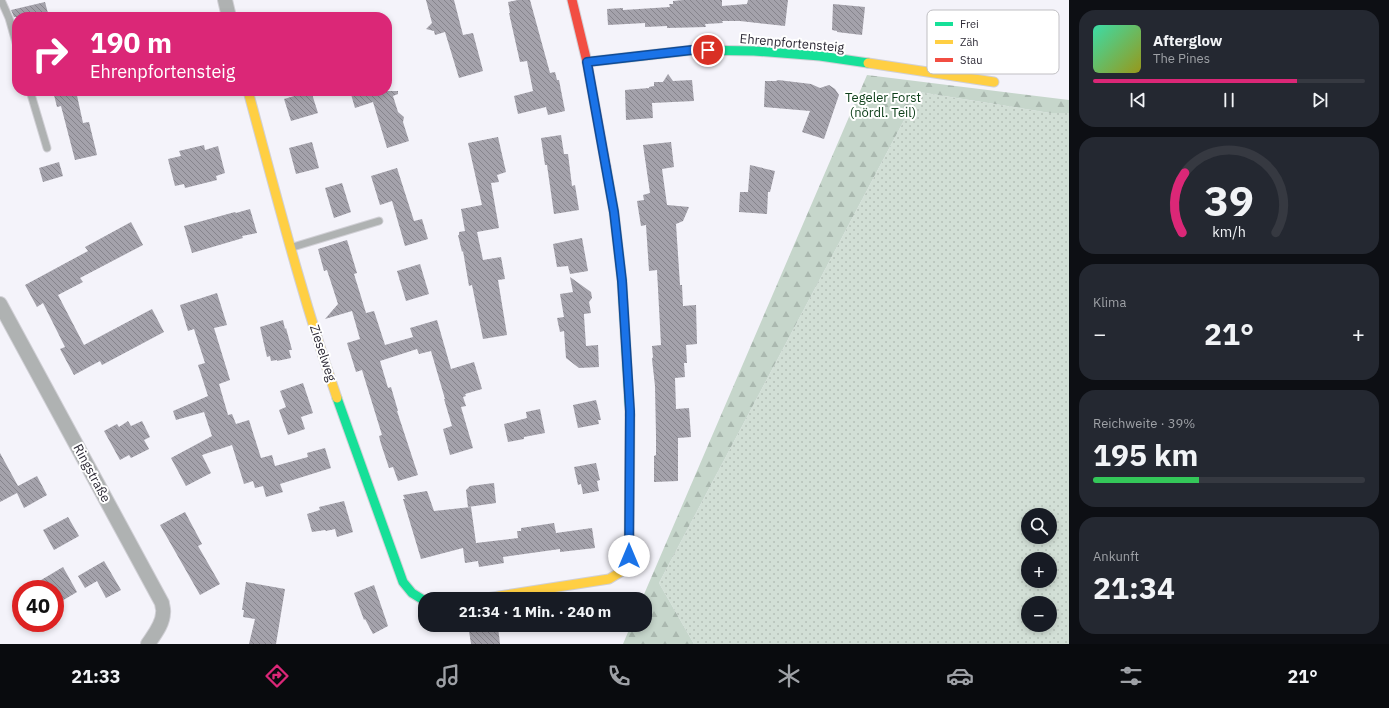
<!DOCTYPE html>
<html lang="de">
<meta charset="utf-8">
<style>
:root{--surface:#171b24;--page:#242831;--text:#f1f3f6;--muted:#9ea1a6;--line:#363941;--accent:#db2777}
body{margin:0;font-family:"IBM Plex Sans",sans-serif;background:var(--page);color:var(--text);height:100vh;display:flex;flex-direction:column;font-size:15px;white-space:nowrap}
*{box-sizing:border-box;margin:0}
p{font-size:13px;color:var(--muted)}
.icon{flex:none;width:22px;height:22px;fill:none;stroke:currentColor;stroke-width:2;stroke-linecap:round;stroke-linejoin:round}
.map{position:relative;flex:1;overflow:hidden}
.side{display:flex;flex-direction:column;gap:10px;padding:10px;background:#0d0f14;width:320px}
.side>*{flex:none}
.banner{position:absolute;left:12px;top:12px;width:380px;height:84px;border-radius:16px;box-shadow:0 2px 6px #0003;background:#db2777;color:#fff;overflow:hidden}
.buttons{position:absolute;left:1021px;top:508px;display:grid;gap:8px}
.buttons a{display:grid;place-items:center;width:36px;height:36px;border-radius:50%;background:var(--surface);box-shadow:0 2px 6px #0003;font-size:20px}
.speed{position:absolute;left:12px;top:580px;display:flex;gap:8px;font-size:20px;font-weight:700;text-align:center}
.speed>*{display:grid;place-content:center;width:52px;height:52px;border-radius:50%;background:var(--surface);box-shadow:0 2px 6px #0003;line-height:1}
.speed .limit{border:6px solid #d22;background:#fff;color:#111}
.pin{position:absolute;display:grid;place-items:center;width:34px;height:34px;color:#fff;margin:-17px;border:2px solid #fff;border-radius:50%;box-shadow:0 1px 4px #0007}
.me{position:absolute;width:44px;margin:-22px;rotate:0deg;stroke-linejoin:round;filter:drop-shadow(0 0 3px #0008)}
.turn{display:flex;align-items:center;gap:14px;height:84px;padding:0 12px;font-size:18px}
.turn .icon{width:52px;height:52px;stroke-width:2.5}
.turn b{display:block;font-size:28px;line-height:34px}
.big{font-size:30px;font-weight:700;line-height:1.1}
.side .widget{flex:1;display:flex;flex-direction:column;justify-content:center;gap:6px;min-width:0;padding:0 14px;border-radius:16px;background:var(--page)}
.side .dial{align-items:center;gap:0}
.dial svg{height:104px;overflow:visible;fill:none;stroke:var(--line);stroke-width:7;stroke-linecap:round;text-anchor:middle}
.dial text{fill:var(--text);stroke:none}
.song{display:flex;align-items:center;gap:12px}
.cover{width:48px;height:48px;border-radius:6px;background:linear-gradient(135deg,hsl(160 70% 55%),hsl(60 70% 35%))}
.played{height:4px;border-radius:2px;background:linear-gradient(90deg,var(--accent) 75%,var(--line) 75%)}
.keys{display:flex;justify-content:space-around;direction:ltr}
.heat{display:flex;justify-content:space-between;align-items:center;font-size:22px;direction:ltr}
.charge{height:6px;border-radius:3px;background:linear-gradient(90deg,#34c759 39%,var(--line) 0)}
.trip{position:absolute;left:418px;top:592px;width:234px;height:40px;border-radius:16px;background:var(--surface);box-shadow:0 2px 6px #0003;font-weight:700;line-height:40px;text-align:center}
.tab-bar{display:flex;height:64px;justify-content:space-around;align-items:center;background:#090b0e;color:var(--muted)}
.tab-bar .icon{width:28px;height:28px}
.tab-bar .current{color:var(--accent)}
.tab-bar b{font-size:18px;color:var(--text)}
main{display:flex;flex:1;min-height:0}
.map>svg:first-child{display:block}
.grass{fill:url(#grass-dots);fill-rule:evenodd}
.forest{fill:url(#forest-firs)}
.building{fill:url(#building-back-hatch)}
.lines{fill:none;stroke-linecap:round;stroke-linejoin:round}
.lane-casing{stroke:#d1d0d6;stroke-width:9}
.street-casing{stroke:#d1d0d6;stroke-width:16}
.fast-casing{stroke:#d1d0d6;stroke-width:11}
.slow-casing{stroke:#d1d0d6;stroke-width:11}
.jam-casing{stroke:#d1d0d6;stroke-width:11}
.lane{stroke:#afb2b2;stroke-width:7}
.street{stroke:#afb2b2;stroke-width:14}
.fast{stroke:#16e098;stroke-width:9}
.slow{stroke:#ffcf43;stroke-width:9}
.jam{stroke:#f24e42;stroke-width:9}
.route-casing{stroke:#114b97;stroke-width:10}
.route{stroke:#1a73e8;stroke-width:7}
.labels{text-anchor:middle;dominant-baseline:central;stroke-width:4;stroke-linejoin:round;paint-order:stroke}
.street-label{font-size:13px;fill:#2d2a36;stroke:#fff}
.park-label{font-size:13px;fill:#0f401b;stroke:#fff}
.key{fill:#fff;stroke:#c0bfc3;stroke-width:1}
.key-label{font-size:11px;fill:#2d2a36}
</style>
<main>
<div class="map">
<svg width="1069" height="644" viewBox="0 0 1069 644">
<defs>
<pattern id="grass-dots" width="8" height="8" patternUnits="userSpaceOnUse"><rect width="8" height="8" fill="#d2dfd6"/><path d="M2 2h.1M6 6h.1" fill="none" stroke="#b5c0b8" stroke-width="1.8" stroke-linecap="round"/></pattern>
<pattern id="forest-firs" width="22" height="20" patternUnits="userSpaceOnUse"><rect width="22" height="20" fill="#c6d6cb"/><path d="M5 1l3.5 6h-7zM16 11l3.5 6h-7z" fill="#aab8af"/></pattern>
<pattern id="building-back-hatch" width="6" height="6" patternUnits="userSpaceOnUse"><rect width="6" height="6" fill="#a4a2ab"/><path d="M-1 5l2 2M0 0l6 6M5-1l2 2" fill="none" stroke="#86848c"/></pattern>
</defs>
<rect width="100%" height="100%" fill="#f4f3fa"/>
<path class="grass" d="M919 92 1050 113H1069V644H694L659 583ZM1028 515H1050V537H1028ZM1028 559H1050V581H1028ZM1028 603H1050V625H1028Z"/>
<path class="forest" d="M867 75 1069 100V113H1050L919 92 659 583 694 644H623L631 625H645V599H642Z"/>
<g class="building">
<path d="M426 0H454L463 35 473 33 483 71 459 78 445 32 435 35 434 31 426 29 432 23Z"/>
<path d="M518 0H530L550 73 555 72 557 80H559L565 111 548 115 546 107 518 114 514 96 533 91 527 61 520 62 509 13H510L508 2Z"/>
<path d="M683 0H722V6L747 4 748 0H788L785 26 740 21H722L723 23 705 24 706 27 667 28V26L645 27V23L608 25 607 9 623 8V10L670 7 669 4H673V1Z"/>
<path d="M45 2 49 17H14L11 10Z"/>
<path d="M833 4 865 7 862 35 837 32V31L832 30Z"/>
<path d="M668 74 673 81 692 80 694 101 652 103 653 118 626 120 625 90 649 88V87L654 86V82H663Z"/>
<path d="M778 80 811 84 820 88 829 85 835 89 839 95 824 139 802 132 810 111 764 107 765 81H776Z"/>
<path d="M53 91H76L83 123 89 122 97 155 75 160 61 106 57 107Z"/>
<path d="M311 91 318 113 291 121 284 99Z"/>
<path d="M350 91H398V94L393 96 398 112 404 117 403 122 409 141 387 148 373 102 355 108Z"/>
<path d="M561 135 564 154H568L572 186 575 185 579 210 554 214 547 165H545L541 138Z"/>
<path d="M498 137 506 172 497 175 499 182 491 183 499 228 477 232 483 260 501 257 505 279 498 280 507 335 483 339 472 285 469 286 463 251 462 252 458 235H459V232L465 231 461 209 482 205 468 143Z"/>
<path d="M312 142 319 168 296 174 289 148Z"/>
<path d="M671 142 674 167 662 169 667 205 689 207 683 221 676 224 680 285H682L683 306 696 305 697 344 686 345 687 363H684L685 377 675 378 676 409 689 408 691 437 678 438V481L654 482V456L656 455V436L655 386 652 359 653 357 652 346 661 345 657 270 649 271 646 225 641 226 637 201 644 200 643 195 650 193 643 145Z"/>
<path d="M204 145 205 150 218 146 225 173 216 176 217 180 185 188 184 184 175 186 168 159 181 156 179 151Z"/>
<path d="M59 162 63 176 43 182 39 168Z"/>
<path d="M750 165 775 171 770 192H768L767 214 739 212 740 192H748Z"/>
<path d="M397 168 414 221 422 219 428 239 405 246 392 201 380 205 371 176Z"/>
<path d="M342 183 351 212 334 218 325 188Z"/>
<path d="M250 209 257 233 242 236 243 238 192 253 184 226 235 212 236 213Z"/>
<path d="M131 222 143 245 80 278 83 282 58 295 84 345 152 309 164 332 102 365 100 361 74 375 60 349 65 347 43 303 37 307 25 285 88 251 85 247Z"/>
<path d="M582 238 588 271 570 274 568 266 557 267 553 244Z"/>
<path d="M347 240 357 273 354 274 366 313 374 311 385 345 413 337 410 328 437 320 451 369 474 362 482 389 465 394 466 396 463 397 466 406 461 407 473 448 450 455 443 429 452 426 444 399H445L431 351 419 354 417 349 380 361 388 388 391 387 398 411H397L418 475 398 481 393 467 389 468 381 444 379 436 382 435 362 370 356 372 347 343 360 339 352 311 325 319 338 304 327 270 324 271 318 249Z"/>
<path d="M420 264 429 294 406 301 397 271Z"/>
<path d="M570 277 591 292 592 298 589 302 591 313 584 314V316L586 346 598 345 599 367 579 368 566 358 564 331 560 332 557 318 564 317 560 294 573 292Z"/>
<path d="M217 293 227 325 214 328 230 380 219 384 228 415 232 414 236 424 249 420 261 458 272 455 275 466 308 457 307 453 325 448 331 468 280 484 283 492 266 497 263 486 255 488 253 481 244 484 232 445 202 455 211 473 186 486 171 458 212 436 204 412 176 420 173 411 208 396 198 365 205 363 194 329 188 331 180 305Z"/>
<path d="M283 320 285 329 286 328 292 350H289L291 358 277 361V360L271 361 270 356 267 357 260 327Z"/>
<path d="M303 383 313 413 301 417 305 429 288 435 279 410 286 407 280 391Z"/>
<path d="M596 400 601 420H598L599 424 578 428 573 405Z"/>
<path d="M540 409 545 433 524 437V439L508 442 504 424 527 418 526 412Z"/>
<path d="M128 421 131 426 142 421 150 437 144 440 149 449 131 458 129 455 120 460 104 431 117 424 119 427Z"/>
<path d="M0 453 18 486 37 476 47 495 24 508 17 493 0 502Z"/>
<path d="M596 463 600 480 597 481 599 491 583 494 581 484 578 485 574 467Z"/>
<path d="M494 483 496 503 468 507 466 490 470 486Z"/>
<path d="M427 491 434 511 471 507 476 543 518 538 517 531H521V528L554 523 556 533 592 528 595 548 560 552V549L503 557 504 563 479 567 478 561 465 563 463 548 421 559 403 499H405L403 495Z"/>
<path d="M344 501 353 532 337 537 335 529 326 531 325 530 312 532 307 514 320 510 319 507Z"/>
<path d="M185 512 202 544 198 546 220 584 200 595 160 525Z"/>
<path d="M68 517 79 536 54 550 43 530Z"/>
<path d="M104 561 121 590 106 598 97 581 85 588 78 576Z"/>
<path d="M63 567 77 592 55 605V589H26Z"/>
<path d="M246 582 285 589 276 644H249L255 619 243 617 244 610H242Z"/>
<path d="M374 585 388 626 373 634 365 619 364 620 354 593Z"/>
<path d="M498 627 500 644H471L469 631Z"/>
</g>
<g class="lines">
<defs>
<g id="lane">
<path d="M1 0 9 18 17 46"/>
<path d="M30 91 47 148"/>
<path d="M293 247 379 221"/>
</g>
<g id="street">
<path d="M225 0 229 17"/>
<path d="M0 304 162 603C162 606 164 610 163 613 163 624 154 635 148 644"/>
</g>
<g id="fast">
<path d="M587 62 693 50 754 51 820 56 868 63"/>
<path d="M606 167 614 212 622 281 630 415"/>
<path d="M337 398 403 582 412 593 425 601"/>
</g>
<g id="slow">
<path d="M868 63 994 82"/>
<path d="M248 91C276 194 302 297 337 398"/>
<path d="M480 599 609 579 624 570 629 556 630 415"/>
</g>
<path id="jam" d="M572 0 587 62 606 167"/>
</defs>
<use href="#lane" class="lane-casing"/>
<use href="#street" class="street-casing"/>
<use href="#fast" class="fast-casing"/>
<use href="#slow" class="slow-casing"/>
<use href="#jam" class="jam-casing"/>
<use href="#lane" class="lane"/>
<use href="#street" class="street"/>
<use href="#fast" class="fast"/>
<use href="#slow" class="slow"/>
<use href="#jam" class="jam"/>
</g>
<g class="lines">
<defs>
<path id="route" d="M629 556 630 411 622 281 614 212 587 62 692 50H708"/>
</defs>
<use href="#route" class="route-casing"/>
<use href="#route" class="route"/>
</g>
<g class="labels">
<g class="street-label">
<text transform="translate(792 43) rotate(5)">Ehrenpfortensteig</text>
<text transform="translate(323 353) rotate(72)">Zieselweg</text>
<text transform="translate(92 473) rotate(62)">Ringstraße</text>
</g>
<g class="park-label">
<text x="883" y="97">Tegeler Forst<tspan x="883" dy="15">(nördl. Teil)</tspan></text>
</g>
</g>
<rect x="927" y="10" width="132" height="64" rx="6" class="key"/>
<rect x="935" y="22" width="18" height="4" fill="#16e098"/>
<rect x="935" y="40" width="18" height="4" fill="#ffcf43"/>
<rect x="935" y="58" width="18" height="4" fill="#f24e42"/>
<g class="key-label">
<text x="960" y="28">Frei</text>
<text x="960" y="46">Zäh</text>
<text x="960" y="64">Stau</text>
</g>
</svg>
<div class="buttons">
<a><svg class="icon" aria-label="search" viewBox="0 0 24 24"><circle cx="10" cy="10" r="6"/><path d="M15 15l6 6"/></svg></a>
<a>+</a>
<a>−</a>
</div>
<div class="speed"><div class="limit">40</div></div>
<div class="pin" style="left:708px;top:50px;background:#d93025"><svg class="icon" aria-label="arrive" viewBox="0 0 24 24"><path d="M6 21V4h12l-3 4 3 4H6"/></svg></div>
<svg class="me" style="left:629px;top:556px" viewBox="-20 -20 40 40"><circle r="19" fill="#fff"/><path d="M0-13L10 11 0 6-10 11z" fill="#1a73e8"/></svg>
<div class="trip">21:34 · 1 Min. · 240 m</div>
<div class="banner">
<div class="turn"><svg class="icon" aria-label="right" viewBox="0 0 24 24"><path d="M7 20v-9h11M14 6l5 5-5 5"/></svg><div><b>190 m</b>Ehrenpfortensteig</div></div>
</div>
</div>
<section class="side">
<div class="widget">
<div class="song"><i class="cover"></i><div><b>Afterglow</b><p>The Pines</p></div></div>
<div class="played"></div>
<div class="keys"><svg class="icon" aria-label="previous" viewBox="0 0 24 24"><path d="M18 5L8 12l10 7zM5 5v14"/></svg><svg class="icon" aria-label="pause" viewBox="0 0 24 24"><path d="M8 5v14M16 5v14"/></svg><svg class="icon" aria-label="next" viewBox="0 0 24 24"><path d="M6 5l10 7-10 7zM19 5v14"/></svg></div>
</div>
<div class="widget dial"><svg viewBox="0 0 100 80">
<path d="M14 69A42 42 0 1 1 86 69"/>
<path d="M14 69A42 42 0 0 1 16 23" stroke="#db2777"/>
<text x="50" y="56" font-size="32" font-weight="700">39</text>
<text x="50" y="72" font-size="11">km/h</text>
</svg></div>
<div class="widget"><p>Klima</p>
<div class="heat"><a>−</a><b class="big">21°</b><a>+</a></div>
</div>
<div class="widget"><p>Reichweite · 39%</p><b class="big">195 km</b><div class="charge"></div></div>
<div class="widget"><p>Ankunft</p><b class="big">21:34</b></div>
</section>
</main>
<nav class="tab-bar">
<b>21:33</b>
<svg class="icon current" aria-label="directions" viewBox="0 0 24 24"><path d="M12 3l9 9-9 9-9-9zM9 14v-3h6M13 9l2 2-2 2"/></svg>
<svg class="icon" aria-label="music" viewBox="0 0 24 24"><path d="M9 18V5l10-2v13"/><circle cx="6" cy="18" r="3"/><circle cx="16" cy="16" r="3"/></svg>
<svg class="icon" aria-label="phone" viewBox="0 0 24 24"><path d="M5 4h4l2 5-3 2q2 4 5 5l2-3 5 2v4C11 20 4 13 5 4z"/></svg>
<svg class="icon" aria-label="climate" viewBox="0 0 24 24"><path d="M12 3v18M4 7l16 10M4 17L20 7"/></svg>
<svg class="icon" aria-label="car" viewBox="0 0 24 24"><path d="M5 17H2v-5l4-1 3-4h7l3 4 3 1v5h-3M9 17h6M6 11h13"/><circle cx="7" cy="17" r="2"/><circle cx="17" cy="17" r="2"/></svg>
<svg class="icon" aria-label="filters" viewBox="0 0 24 24"><path d="M4 7h16M4 17h16"/><circle cx="9" cy="7" r="2"/><circle cx="15" cy="17" r="2"/></svg>
<b>21°</b>
</nav>
